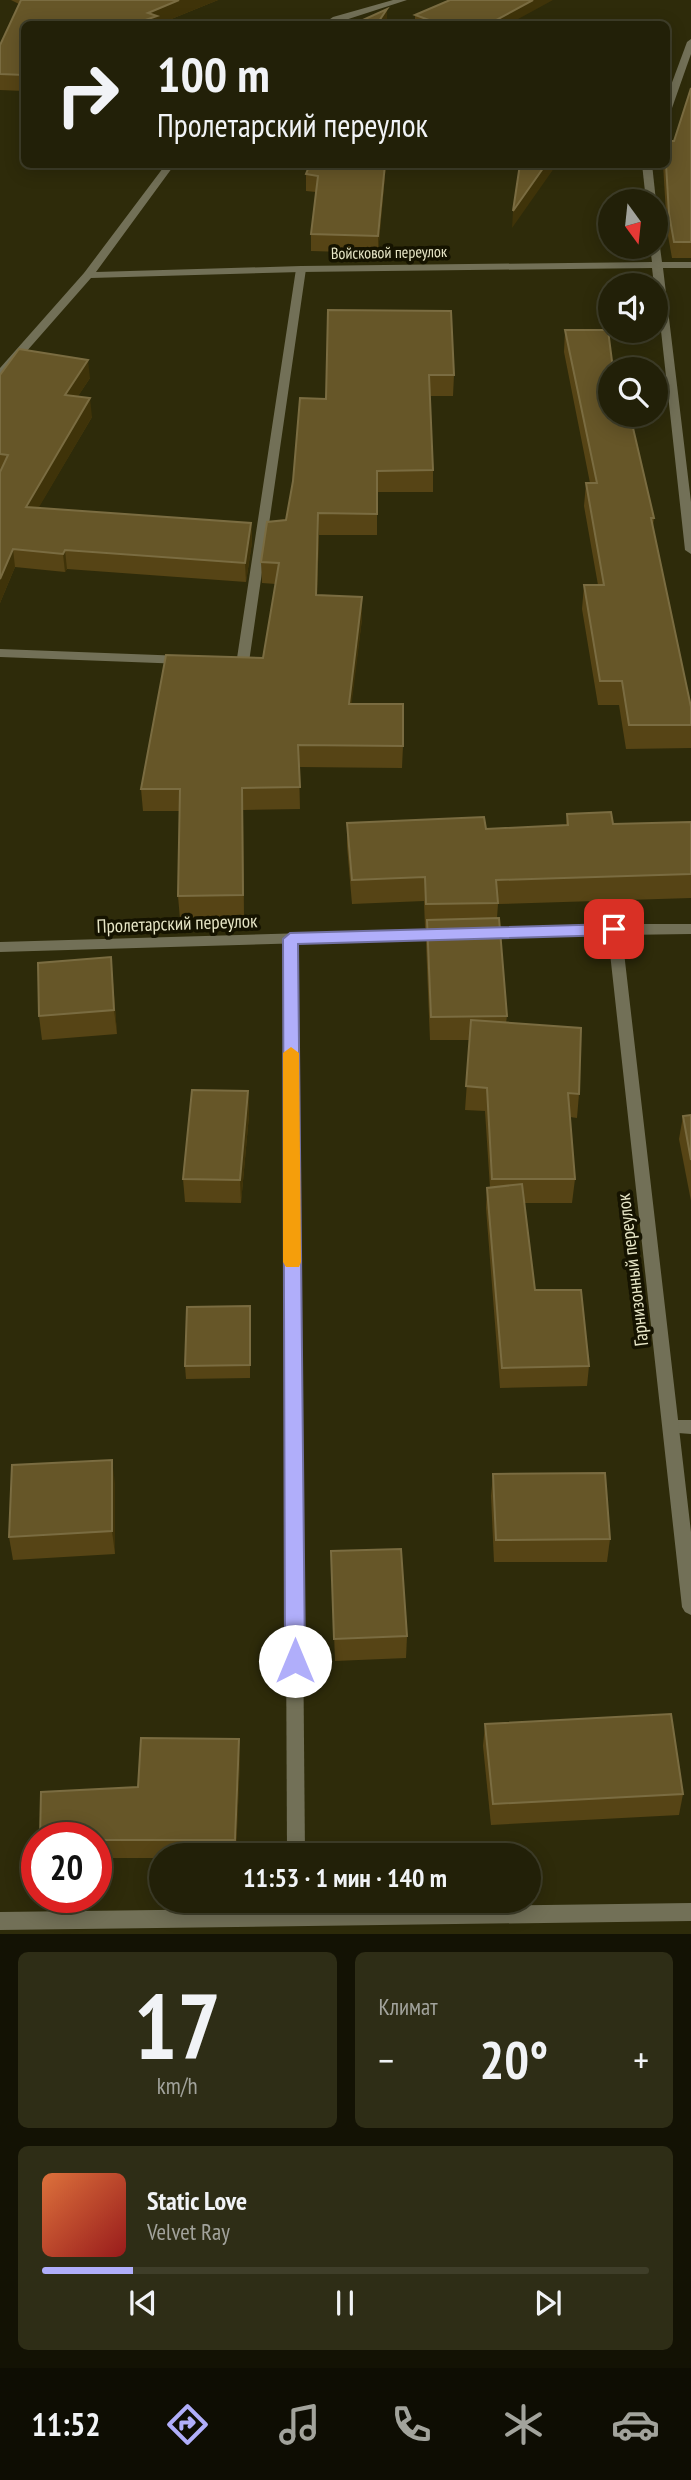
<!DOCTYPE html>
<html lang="ru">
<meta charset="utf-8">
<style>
:root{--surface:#222008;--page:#2e2d16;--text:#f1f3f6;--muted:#a2a39c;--line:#3f3e29;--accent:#b0aefa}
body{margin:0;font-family:"PT Sans Narrow",sans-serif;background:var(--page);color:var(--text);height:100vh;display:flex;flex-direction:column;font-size:26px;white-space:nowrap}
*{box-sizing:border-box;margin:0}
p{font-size:23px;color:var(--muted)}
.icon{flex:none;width:38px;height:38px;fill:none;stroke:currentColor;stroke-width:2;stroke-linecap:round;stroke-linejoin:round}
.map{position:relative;height:1934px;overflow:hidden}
.details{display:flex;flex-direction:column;gap:18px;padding:18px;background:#131204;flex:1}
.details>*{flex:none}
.banner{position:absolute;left:21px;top:21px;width:649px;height:147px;border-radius:10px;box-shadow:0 4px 18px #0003,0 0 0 2px var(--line);background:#222008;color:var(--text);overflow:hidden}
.needle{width:46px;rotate:165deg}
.tools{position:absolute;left:598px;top:189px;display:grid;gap:14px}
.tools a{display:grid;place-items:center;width:70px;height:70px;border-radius:50%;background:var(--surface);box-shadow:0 4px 18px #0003,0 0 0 2px var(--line);font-size:35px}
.speed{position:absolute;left:21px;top:1822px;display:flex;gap:14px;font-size:35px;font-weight:700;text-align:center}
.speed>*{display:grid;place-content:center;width:91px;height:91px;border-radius:50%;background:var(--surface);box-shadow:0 4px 18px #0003,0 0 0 2px var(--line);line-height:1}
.speed .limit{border:10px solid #d22;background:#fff;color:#111}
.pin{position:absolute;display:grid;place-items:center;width:60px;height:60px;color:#fff;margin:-30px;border-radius:14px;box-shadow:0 4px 10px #0006}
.me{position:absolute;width:77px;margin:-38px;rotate:0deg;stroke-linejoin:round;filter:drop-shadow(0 0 5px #0008)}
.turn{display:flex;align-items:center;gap:24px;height:147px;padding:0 21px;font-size:32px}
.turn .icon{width:91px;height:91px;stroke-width:2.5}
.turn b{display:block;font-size:49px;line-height:60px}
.big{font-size:52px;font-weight:700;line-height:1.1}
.details .card{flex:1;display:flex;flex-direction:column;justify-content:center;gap:10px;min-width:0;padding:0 24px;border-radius:10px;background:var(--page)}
.details .dial{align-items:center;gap:0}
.dial b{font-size:91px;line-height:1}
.song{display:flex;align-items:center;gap:21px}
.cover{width:84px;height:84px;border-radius:10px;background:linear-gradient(135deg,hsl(20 70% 55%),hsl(0 70% 35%))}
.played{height:7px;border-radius:4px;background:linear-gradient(90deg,var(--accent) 15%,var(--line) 15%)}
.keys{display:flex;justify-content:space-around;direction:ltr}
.heat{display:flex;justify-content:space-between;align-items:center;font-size:38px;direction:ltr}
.details .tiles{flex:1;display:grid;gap:18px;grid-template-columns:1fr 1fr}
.card:last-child{grid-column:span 2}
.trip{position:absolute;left:149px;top:1843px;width:392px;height:70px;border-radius:35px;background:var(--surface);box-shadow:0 4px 18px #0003,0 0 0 2px var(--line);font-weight:700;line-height:70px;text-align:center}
.tab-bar{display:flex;height:112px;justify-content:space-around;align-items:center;background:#0e0d03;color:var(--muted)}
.tab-bar .icon{width:49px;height:49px}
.tab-bar .selected{color:var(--accent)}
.tab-bar b{font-size:32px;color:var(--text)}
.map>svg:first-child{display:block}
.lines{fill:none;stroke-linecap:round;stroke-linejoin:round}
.service{fill:#727057;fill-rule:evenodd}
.minor{fill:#727057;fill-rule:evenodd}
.wall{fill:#564415}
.shaded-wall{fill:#3f3309}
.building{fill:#665628;stroke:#7a6c41;stroke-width:2}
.route{fill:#b0aefa;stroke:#7271a2;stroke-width:2}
.slow{fill:#f59e0b}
.labels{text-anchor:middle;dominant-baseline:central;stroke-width:7;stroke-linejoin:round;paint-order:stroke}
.far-street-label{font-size:16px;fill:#e7e6c6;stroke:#151300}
.street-label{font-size:19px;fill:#e7e6c6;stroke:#151300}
</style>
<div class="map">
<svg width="691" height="1934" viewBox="0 0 691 1934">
<rect width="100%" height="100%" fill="#2e2b0a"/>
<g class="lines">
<g class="service">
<path d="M301 266 306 269 249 662C244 668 232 667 225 665L223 662 225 659 237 658 296 269Z"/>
<path d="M0 649 184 656 190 660 184 664 0 657Z"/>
<path d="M290 934 297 939 305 1855H287L283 939Z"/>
<path d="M671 1420H691V1434L665 1432 663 1427 665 1422Z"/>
<path d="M286 1900H306V1917L303 1924 296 1926 289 1924 286 1917Z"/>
</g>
<g class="minor">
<path d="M393 0H407L333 24H323L333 17Z"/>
<path d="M691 39V54L672 108 667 111V96L687 42Z"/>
<path d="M166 164H175L96 272 301 266 652 262 650 247H656V244L660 247 662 262H691V268H663L691 502V554L685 550 656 285H654L652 268 301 272 91 278 4 377 0 378V368L84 273Z"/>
<path d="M642 164H652L656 201H646Z"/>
<path d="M614 924H691V934L622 935 691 1532V1615L685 1612 682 1607 608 935 482 938 475 933 482 928Z"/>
<path d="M445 929 452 934 445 939 0 952V942Z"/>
<path d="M691 1903V1921L0 1930V1912Z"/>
</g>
</g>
<g class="wall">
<path d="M11 0H218L159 24H24V91L0 90V45L19 4Z"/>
<path d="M415 15 509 24H415Z"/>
<path d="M691 88V258H672L667 230 663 164H667Z"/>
<path d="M310 164H386L378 253 311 251V234L316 192 306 191V174Z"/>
<path d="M328 310 454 375 453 396H430L433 470V492H377V535H319L317 595 362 597V619L351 704 403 746 402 768 299 767 300 809 243 810 244 917 180 919 178 896 180 811H143L141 789 263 658 276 584 262 583 261 562 286 520 326 399Z"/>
<path d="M565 330 611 415 654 518 653 526 691 707V748L626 749 619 705H598L582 609 584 585H598L584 506 586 483H590L564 352Z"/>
<path d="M0 375 90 378 78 396 92 417 38 508 251 523 252 542 246 582 67 569 65 572 15 567 0 603Z"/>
<path d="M567 814 613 824 691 822V898L498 904 497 918 507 1016 506 1023 579 1094 577 1118 570 1117 575 1179 572 1203H524L535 1290 589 1366 587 1386 500 1388 486 1208 487 1188H490L485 1111 465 1110 470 1040H430L426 943 427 928H425L424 901 352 904 347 846V823L486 829 566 825Z"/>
<path d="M111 957 117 1034 42 1040 39 1016Z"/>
<path d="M248 1091 249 1115 241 1203 185 1202 183 1179Z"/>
<path d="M691 1115V1201L679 1139 683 1116Z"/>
<path d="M250 1306V1378L186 1379 185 1366Z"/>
<path d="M493 1474 610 1539 607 1562H494L491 1496Z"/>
<path d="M115 1483V1554L13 1560 9 1537Z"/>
<path d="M331 1551 407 1636 406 1658 335 1661Z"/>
<path d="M485 1724 683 1794 679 1815 491 1825 483 1746Z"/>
<path d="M240 1758 236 1855H161V1858H107V1867L96 1868V1838Z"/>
</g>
<g class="shaded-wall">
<path d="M179 0H218L159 24H134L148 13Z"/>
<path d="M533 0H553L509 24H489Z"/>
<path d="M387 9V24H377Z"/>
<path d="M385 164H386L378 253V236Z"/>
<path d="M546 164H557L512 228 513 211Z"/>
<path d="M88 360 90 378 67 413 65 395Z"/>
<path d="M90 398 92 417 28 526 26 507Z"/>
<path d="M318 513 319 535 316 616V595Z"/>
<path d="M251 523 252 542 246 582 245 563Z"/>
<path d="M13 549 15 567 0 603V579Z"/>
<path d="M65 550 67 569 65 572 63 554Z"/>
<path d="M362 597V619L349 726V704Z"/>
<path d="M111 957 113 981 117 1034 114 1010Z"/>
<path d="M248 1091 249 1115 241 1203 240 1180Z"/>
<path d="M112 1460 115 1483V1554L112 1531Z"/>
<path d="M239 1739 240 1758 236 1855 235 1840Z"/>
<path d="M105 1840 107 1858V1867L105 1849Z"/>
</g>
<g class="building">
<path d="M21 0H179L148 13 157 16 134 24H24V75L0 74V45Z"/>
<path d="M450 0H533L489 24H440L415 15Z"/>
<path d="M387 9 377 24H354Z"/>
<path d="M691 88V242H674L669 214 666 164H667V141H674Z"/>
<path d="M310 164H385L378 236 311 234 318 176 306 174Z"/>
<path d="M520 164H546L513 211Z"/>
<path d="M328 310 451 311 454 375H429L433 470 377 471V514L318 513 316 595 362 597 349 704H403V746L298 745 300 787 242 788 243 895 178 896 180 789H141L166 655 263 658 279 563 261 562 267 522 286 520 293 481 300 398 326 399Z"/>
<path d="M565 330H608L613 369H611V415H630L654 518H651L691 707V725H629L622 681H600L584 585H604L586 483H597Z"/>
<path d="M19 349 88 360 65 395 90 398 26 507 251 523 245 563 65 550 63 554 13 549 0 579V472L8 455 0 454V375Z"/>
<path d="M611 812 613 824 691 822V874L496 880 498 903 426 904 425 877 352 880 347 823 484 817 486 829 568 825 567 814Z"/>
<path d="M499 918 507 1016 431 1017 427 920Z"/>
<path d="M111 957 114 1010 39 1016 38 963Z"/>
<path d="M471 1020 581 1028 579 1094 568 1093 575 1179H492L487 1088 466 1086Z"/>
<path d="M192 1090 248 1091 240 1180 183 1179Z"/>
<path d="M691 1115V1160L683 1116Z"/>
<path d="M522 1184 535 1290H581L589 1366 502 1368 487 1188Z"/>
<path d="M250 1306V1365L185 1366 187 1307Z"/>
<path d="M112 1460V1531L9 1537 12 1465Z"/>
<path d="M605 1473 610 1539 496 1540 493 1474Z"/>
<path d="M401 1549 407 1636 334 1639 331 1551Z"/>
<path d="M671 1714 683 1794 493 1804 485 1724Z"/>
<path d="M141 1738 239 1739 235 1840H105V1849H96V1838H40L41 1792 138 1787Z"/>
</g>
<path class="route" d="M614 924 622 929 614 935 298 944 305 1661 302 1667 295 1670 288 1667 285 1661 283 939 290 933Z"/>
<path class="slow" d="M291 1047 299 1053 301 1262 299 1267H286L283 1262V1053Z"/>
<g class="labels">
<g class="far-street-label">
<text transform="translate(389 252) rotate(-1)">Войсковой переулок</text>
</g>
<g class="street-label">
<text transform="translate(177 923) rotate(-2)">Пролетарский переулок</text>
<text transform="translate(632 1270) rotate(-97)">Гарнизонный переулок</text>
</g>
</g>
</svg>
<div class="tools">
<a><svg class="needle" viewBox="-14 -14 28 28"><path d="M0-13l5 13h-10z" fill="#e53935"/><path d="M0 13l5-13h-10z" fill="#a2a39c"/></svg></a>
<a><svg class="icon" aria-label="sound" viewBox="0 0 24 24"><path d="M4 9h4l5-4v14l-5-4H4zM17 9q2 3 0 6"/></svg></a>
<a><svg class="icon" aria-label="search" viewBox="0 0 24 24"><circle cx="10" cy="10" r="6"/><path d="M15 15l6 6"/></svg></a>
</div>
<div class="speed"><div class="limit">20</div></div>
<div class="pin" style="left:614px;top:929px;background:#d93025"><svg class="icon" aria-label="arrive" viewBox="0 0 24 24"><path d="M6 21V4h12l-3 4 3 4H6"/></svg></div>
<svg class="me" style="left:295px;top:1661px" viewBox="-20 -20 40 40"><circle r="19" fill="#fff"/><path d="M0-13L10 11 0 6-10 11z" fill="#b0aefa"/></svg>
<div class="trip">11:53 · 1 мин · 140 m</div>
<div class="banner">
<div class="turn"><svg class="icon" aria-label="right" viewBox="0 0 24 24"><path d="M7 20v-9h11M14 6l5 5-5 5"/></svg><div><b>100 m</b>Пролетарский переулок</div></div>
</div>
</div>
<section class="details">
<div class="tiles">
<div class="card dial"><b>17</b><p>km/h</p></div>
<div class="card"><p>Климат</p>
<div class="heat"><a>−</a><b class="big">20°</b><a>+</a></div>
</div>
<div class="card">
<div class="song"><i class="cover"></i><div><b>Static Love</b><p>Velvet Ray</p></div></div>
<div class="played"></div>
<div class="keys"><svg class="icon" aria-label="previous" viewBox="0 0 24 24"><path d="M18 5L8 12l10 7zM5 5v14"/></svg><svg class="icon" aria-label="pause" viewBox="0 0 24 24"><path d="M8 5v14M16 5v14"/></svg><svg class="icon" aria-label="next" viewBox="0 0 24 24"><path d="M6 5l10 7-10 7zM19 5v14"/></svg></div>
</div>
</div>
</section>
<nav class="tab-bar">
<b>11:52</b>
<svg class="icon selected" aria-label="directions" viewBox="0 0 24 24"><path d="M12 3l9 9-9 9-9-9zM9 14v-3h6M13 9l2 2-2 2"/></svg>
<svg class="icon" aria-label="music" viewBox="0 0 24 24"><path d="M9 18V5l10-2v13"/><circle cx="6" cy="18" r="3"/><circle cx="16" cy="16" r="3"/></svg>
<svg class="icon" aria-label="phone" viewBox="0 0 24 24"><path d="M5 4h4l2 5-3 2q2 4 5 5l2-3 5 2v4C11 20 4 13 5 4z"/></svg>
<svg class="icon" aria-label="climate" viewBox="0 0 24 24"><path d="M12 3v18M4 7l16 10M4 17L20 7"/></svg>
<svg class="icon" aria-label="car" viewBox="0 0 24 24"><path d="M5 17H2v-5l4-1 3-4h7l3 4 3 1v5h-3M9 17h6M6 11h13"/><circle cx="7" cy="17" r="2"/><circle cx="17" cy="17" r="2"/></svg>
</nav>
